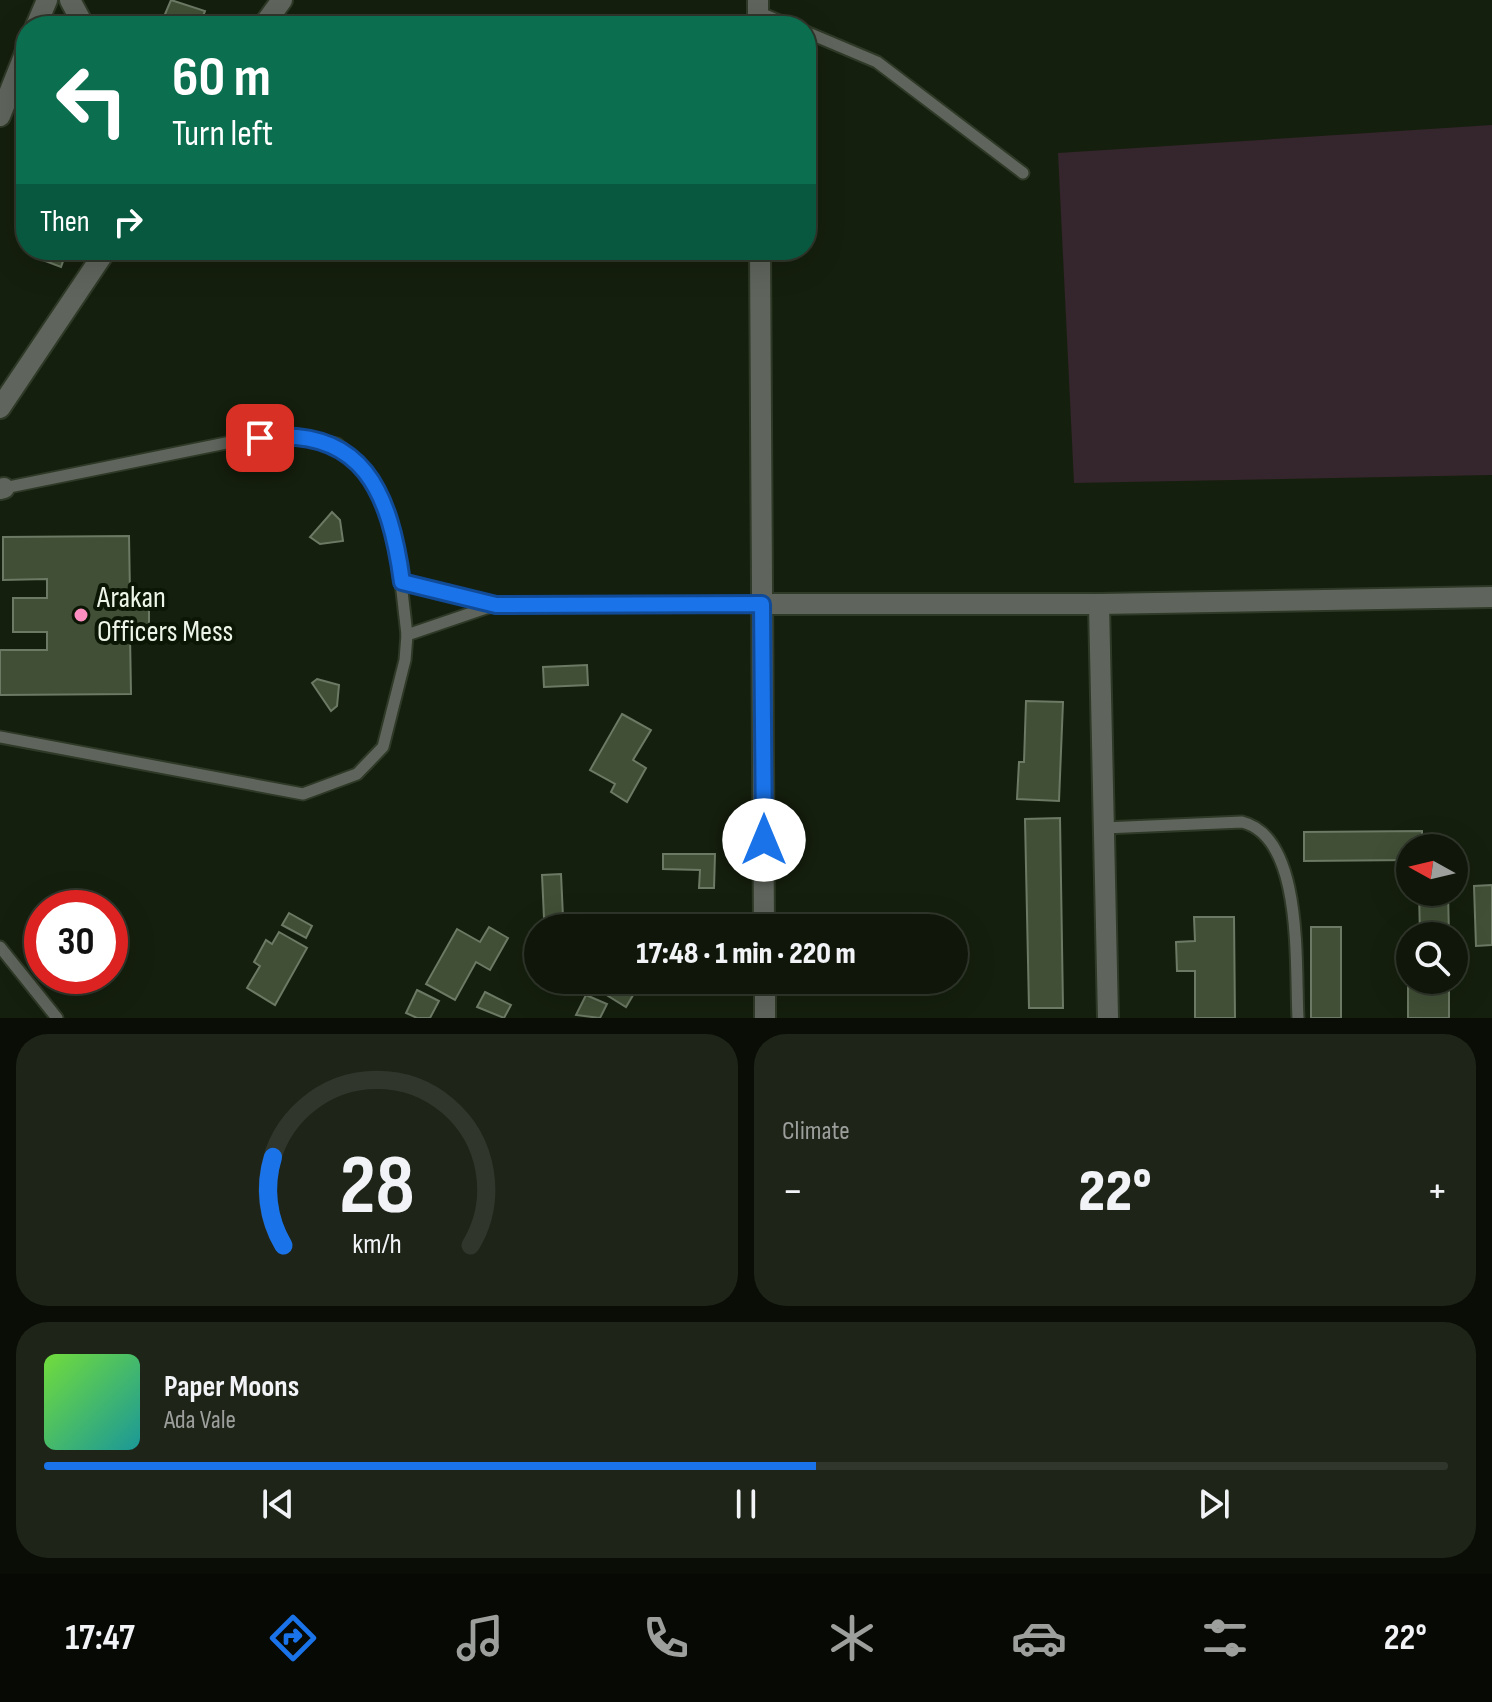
<!DOCTYPE html>
<meta charset="utf-8">
<style>
:root{--surface:#10170a;--page:#1e2418;--text:#f1f3f6;--muted:#9c9f9c;--line:#30362b;--accent:#1a73e8}
body{margin:0;font-family:"Sofia Sans Condensed",sans-serif;background:var(--page);color:var(--text);height:100vh;display:flex;flex-direction:column;font-size:30px;white-space:nowrap}
*{box-sizing:border-box;margin:0}
p{font-size:26px;color:var(--muted)}
.icon{flex:none;width:44px;height:44px;fill:none;stroke:currentColor;stroke-width:2;stroke-linecap:round;stroke-linejoin:round}
.map{position:relative;height:1018px;overflow:hidden}
.sheet{display:flex;flex-direction:column;gap:16px;padding:16px;background:#090d06;flex:1}
.sheet>*{flex:none}
.guide{position:absolute;left:16px;top:16px;width:800px;height:244px;border-radius:32px;box-shadow:0 8px 32px #0002,0 0 0 2px var(--line);background:#0b6e4f;color:#fff;overflow:hidden}
.needle{width:52px;rotate:278deg}
.controls{position:absolute;left:1396px;top:834px;display:grid;gap:16px}
.controls a{display:grid;place-items:center;width:72px;height:72px;border-radius:50%;background:var(--surface);box-shadow:0 8px 32px #0002,0 0 0 2px var(--line);font-size:40px}
.speed{position:absolute;left:24px;top:890px;display:flex;gap:16px;font-size:40px;font-weight:700;text-align:center}
.speed>*{display:grid;place-content:center;width:104px;height:104px;border-radius:50%;background:var(--surface);box-shadow:0 8px 32px #0002,0 0 0 2px var(--line);line-height:1}
.speed .limit{border:12px solid #d22;background:#fff;color:#111}
.pin{position:absolute;display:grid;place-items:center;width:68px;height:68px;color:#fff;margin:-34px;border-radius:16px;box-shadow:0 4px 12px #0006}
.me{position:absolute;width:88px;margin:-44px;rotate:0deg;stroke-linejoin:round;filter:drop-shadow(0 0 6px #0008)}
.turn{display:flex;align-items:center;gap:28px;height:168px;padding:0 24px;font-size:36px}
.turn .icon{width:104px;height:104px;stroke-width:2.5}
.turn b{display:block;font-size:56px;line-height:68px}
.then{display:flex;align-items:center;height:76px;padding:0 24px;background:#0003;gap:16px;font-size:30px}
.big{font-size:60px;font-weight:800;line-height:1.1}
.sheet .tile{flex:1;display:flex;flex-direction:column;justify-content:center;gap:12px;min-width:0;padding:0 28px;border-radius:32px;background:var(--page)}
.sheet .dial{align-items:center;gap:0}
.dial svg{height:208px;overflow:visible;fill:none;stroke:var(--line);stroke-width:7;stroke-linecap:round;text-anchor:middle}
.dial text{fill:var(--text);stroke:none}
.song{display:flex;align-items:center;gap:24px}
.cover{width:96px;height:96px;border-radius:12px;background:linear-gradient(135deg,hsl(100 70% 55%),hsl(180 70% 35%))}
.played{height:8px;border-radius:4px;background:linear-gradient(90deg,var(--accent) 55%,var(--line) 55%)}
.keys{display:flex;justify-content:space-around;direction:ltr}
.heat{display:flex;justify-content:space-between;align-items:center;font-size:44px;direction:ltr}
.sheet .tiles{flex:1;display:grid;gap:16px;grid-template-columns:1fr 1fr}
.tile:last-child{grid-column:span 2}
.trip{position:absolute;left:524px;top:914px;width:444px;height:80px;border-radius:40px;background:var(--surface);box-shadow:0 8px 32px #0002,0 0 0 2px var(--line);font-weight:800;line-height:80px;text-align:center}
.tabs{display:flex;height:128px;justify-content:space-around;align-items:center;background:#060904;color:var(--muted)}
.tabs .icon{width:56px;height:56px}
.tabs .active{color:var(--accent)}
.tabs b{font-size:36px;color:var(--text)}
.map>svg:first-child{display:block}
.green{fill:#35252c}
.building{fill:#414f36;stroke:#6c7964;stroke-width:2}
.lines{fill:none;stroke-linecap:round;stroke-linejoin:round}
.service-casing{stroke:#2f3927;stroke-width:15}
.minor-casing{stroke:#2f3927;stroke-width:24}
.service{stroke:#5f655c;stroke-width:11}
.minor{stroke:#5f655c;stroke-width:20}
.route-casing{stroke:#114b97;stroke-width:20}
.route{stroke:#1a73e8;stroke-width:14}
.poi-dot{fill:#fd8ec0;stroke:#0c1605;stroke-width:3}
.labels{text-anchor:middle;dominant-baseline:central;stroke-width:8;stroke-linejoin:round;paint-order:stroke}
.poi-label{font-size:30px;fill:#edf5e9;stroke:#0c1605;text-anchor:start}
</style>
<div class="map">
<svg width="1492" height="1018" viewBox="0 0 1492 1018">
<rect width="100%" height="100%" fill="#151f0d"/>
<path class="green" d="M1492 125V475L1074 483 1058 153Z"/>
<g class="building">
<path d="M171 0 205 11 199 26H160Z"/>
<path d="M35 250H67L61 267 32 256Z"/>
<path d="M332 512 340 520 343 541 320 544 310 537Z"/>
<path d="M129 536 130 594H149V635H130L131 694 0 695V650H47V632H13V598H47V579L3 580V537Z"/>
<path d="M587 665 588 685 544 687 543 667Z"/>
<path d="M317 679 339 685 337 706 331 711 312 683Z"/>
<path d="M1026 701 1063 702 1059 801 1017 799 1019 762H1024Z"/>
<path d="M622 714 651 730 633 760 646 768 627 802 611 792 615 784 590 770Z"/>
<path d="M1060 818 1063 1008H1029L1025 819Z"/>
<path d="M1422 831V848H1410V860L1304 861V832Z"/>
<path d="M663 854H715L714 888H699L700 870 663 869Z"/>
<path d="M561 874 563 917 544 918 542 875Z"/>
<path d="M1492 885V945L1476 946 1474 886Z"/>
<path d="M1419 892H1448L1449 936H1420Z"/>
<path d="M289 913 312 926 306 938 282 925Z"/>
<path d="M1194 917H1234L1235 1018H1195V971H1177L1176 942 1195 941Z"/>
<path d="M489 927 508 938 490 970 476 962 455 1000 426 984 457 929 480 942Z"/>
<rect x="1311" y="927" width="30" height="91"/>
<path d="M279 932 307 948 275 1005 247 988 260 966 254 962 266 940 272 944Z"/>
<path d="M595 980H642L626 1007 592 986Z"/>
<path d="M1420 980H1449V1018H1408V984H1420Z"/>
<path d="M417 990 439 1001 430 1018H417L406 1013Z"/>
<path d="M485 992 511 1005 504 1018 477 1007Z"/>
<path d="M586 995 607 1004 600 1018 576 1015Z"/>
</g>
<g class="lines">
<defs>
<g id="service">
<path d="M758 12 791 26"/>
<path d="M806 32 877 62 1023 173"/>
<path d="M402 582 496 605 762 604"/>
<path d="M407 635 495 605"/>
<path d="M0 737 303 794 357 774 383 747 405 660 407 635 397 547 373 479 337 444 289 434 231 442 4 488"/>
<path d="M1104 828 1242 822C1304 837 1295 966 1298 1018"/>
<path d="M0 947 57 1018"/>
</g>
<g id="minor">
<path d="M70 0 84 26"/>
<path d="M758 0V26"/>
<path d="M36 26 47 0"/>
<path d="M263 26 282 0"/>
<path d="M0 116 26 51"/>
<path d="M760 250 764 928"/>
<path d="M0 408 106 250"/>
<path d="M0 489 4 488"/>
<path d="M762 604H1099L1492 597"/>
<path d="M1099 604 1108 1018"/>
<path d="M765 980V1018"/>
</g>
</defs>
<use href="#service" class="service-casing"/>
<use href="#minor" class="minor-casing"/>
<use href="#service" class="service"/>
<use href="#minor" class="minor"/>
</g>
<g class="lines">
<defs>
<path id="route" d="M260 438C363 425 390 493 402 582L496 605 762 604 764 840"/>
</defs>
<use href="#route" class="route-casing"/>
<use href="#route" class="route"/>
</g>
<circle class="poi-dot" cx="81" cy="615" r="8"/>
<g class="labels">
<g class="poi-label">
<text x="97" y="598">Arakan<tspan x="97" dy="34">Officers Mess</tspan></text>
</g>
</g>
</svg>
<div class="controls">
<a><svg class="needle" viewBox="-14 -14 28 28"><path d="M0-13l5 13h-10z" fill="#e53935"/><path d="M0 13l5-13h-10z" fill="#9c9f9c"/></svg></a>
<a><svg class="icon" aria-label="search" viewBox="0 0 24 24"><circle cx="10" cy="10" r="6"/><path d="M15 15l6 6"/></svg></a>
</div>
<div class="speed"><div class="limit">30</div></div>
<div class="pin" style="left:260px;top:438px;background:#d93025"><svg class="icon" aria-label="arrive" viewBox="0 0 24 24"><path d="M6 21V4h12l-3 4 3 4H6"/></svg></div>
<svg class="me" style="left:764px;top:840px" viewBox="-20 -20 40 40"><circle r="19" fill="#fff"/><path d="M0-13L10 11 0 6-10 11z" fill="#1a73e8"/></svg>
<div class="trip">17:48 · 1 min · 220 m</div>
<div class="guide">
<div class="turn"><svg class="icon" aria-label="left" viewBox="0 0 24 24"><path d="M17 20v-9H6M10 6l-5 5 5 5"/></svg><div><b>60 m</b>Turn left</div></div>
<div class="then">Then<svg class="icon" aria-label="right" viewBox="0 0 24 24"><path d="M7 20v-9h11M14 6l5 5-5 5"/></svg></div>
</div>
</div>
<section class="sheet">
<div class="tiles">
<div class="tile dial"><svg viewBox="0 0 100 80">
<path d="M14 69A42 42 0 1 1 86 69"/>
<path d="M14 69A42 42 0 0 1 10 35" stroke="#1a73e8"/>
<text x="50" y="56" font-size="32" font-weight="700">28</text>
<text x="50" y="72" font-size="11">km/h</text>
</svg></div>
<div class="tile"><p>Climate</p>
<div class="heat"><a>−</a><b class="big">22°</b><a>+</a></div>
</div>
<div class="tile">
<div class="song"><i class="cover"></i><div><b>Paper Moons</b><p>Ada Vale</p></div></div>
<div class="played"></div>
<div class="keys"><svg class="icon" aria-label="previous" viewBox="0 0 24 24"><path d="M18 5L8 12l10 7zM5 5v14"/></svg><svg class="icon" aria-label="pause" viewBox="0 0 24 24"><path d="M8 5v14M16 5v14"/></svg><svg class="icon" aria-label="next" viewBox="0 0 24 24"><path d="M6 5l10 7-10 7zM19 5v14"/></svg></div>
</div>
</div>
</section>
<nav class="tabs">
<b>17:47</b>
<svg class="icon active" aria-label="directions" viewBox="0 0 24 24"><path d="M12 3l9 9-9 9-9-9zM9 14v-3h6M13 9l2 2-2 2"/></svg>
<svg class="icon" aria-label="music" viewBox="0 0 24 24"><path d="M9 18V5l10-2v13"/><circle cx="6" cy="18" r="3"/><circle cx="16" cy="16" r="3"/></svg>
<svg class="icon" aria-label="phone" viewBox="0 0 24 24"><path d="M5 4h4l2 5-3 2q2 4 5 5l2-3 5 2v4C11 20 4 13 5 4z"/></svg>
<svg class="icon" aria-label="climate" viewBox="0 0 24 24"><path d="M12 3v18M4 7l16 10M4 17L20 7"/></svg>
<svg class="icon" aria-label="car" viewBox="0 0 24 24"><path d="M5 17H2v-5l4-1 3-4h7l3 4 3 1v5h-3M9 17h6M6 11h13"/><circle cx="7" cy="17" r="2"/><circle cx="17" cy="17" r="2"/></svg>
<svg class="icon" aria-label="filters" viewBox="0 0 24 24"><path d="M4 7h16M4 17h16"/><circle cx="9" cy="7" r="2"/><circle cx="15" cy="17" r="2"/></svg>
<b>22°</b>
</nav>
